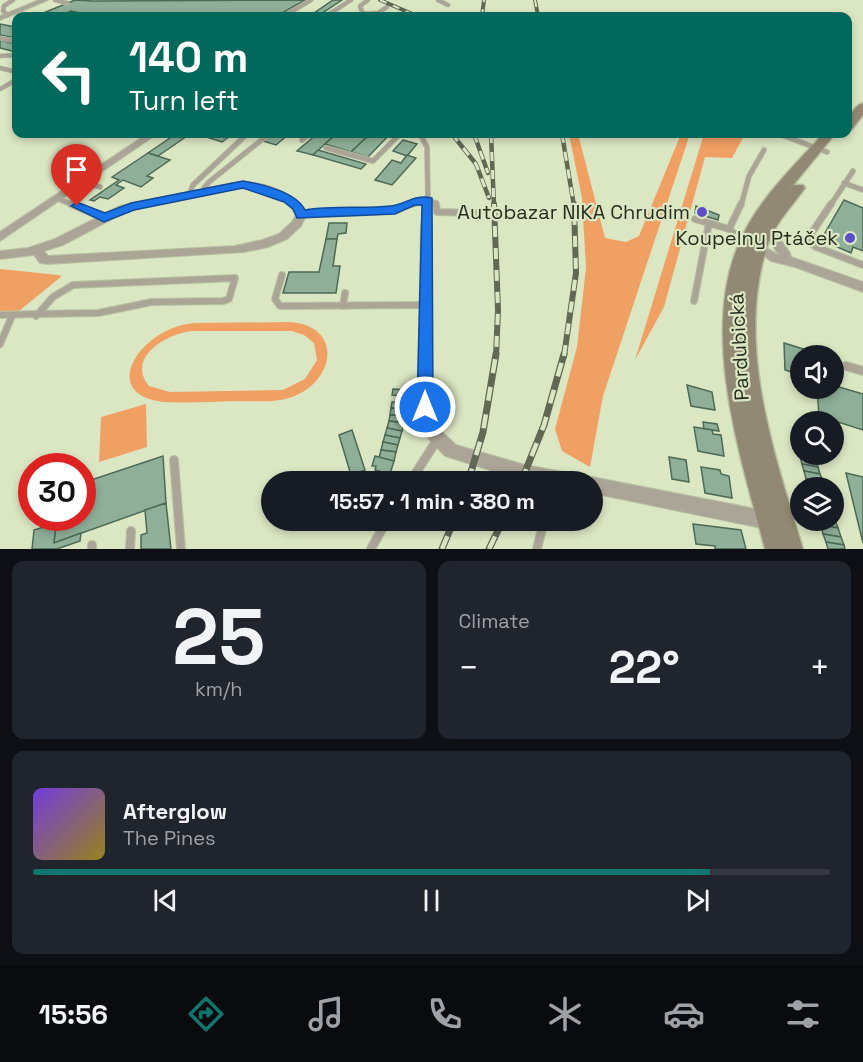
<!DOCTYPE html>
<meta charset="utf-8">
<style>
:root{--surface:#171b24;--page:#20242c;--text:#f1f3f6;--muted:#9ea1a6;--line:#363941;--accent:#0f766e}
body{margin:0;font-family:"Space Grotesk",sans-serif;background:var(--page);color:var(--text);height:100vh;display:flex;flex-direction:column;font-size:22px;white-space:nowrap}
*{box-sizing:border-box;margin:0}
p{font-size:20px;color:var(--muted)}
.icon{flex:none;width:33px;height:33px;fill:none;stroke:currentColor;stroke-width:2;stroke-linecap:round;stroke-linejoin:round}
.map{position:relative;height:549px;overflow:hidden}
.details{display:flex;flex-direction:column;gap:12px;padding:12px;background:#0d0f14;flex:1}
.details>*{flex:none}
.hud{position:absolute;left:12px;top:12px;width:840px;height:126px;border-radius:12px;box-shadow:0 3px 9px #0003;background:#00695c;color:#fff;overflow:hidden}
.fabs{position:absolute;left:790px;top:345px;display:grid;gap:12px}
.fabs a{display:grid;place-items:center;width:54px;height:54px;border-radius:50%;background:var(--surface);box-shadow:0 3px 9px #0003;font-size:30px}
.speed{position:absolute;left:18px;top:453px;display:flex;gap:12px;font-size:30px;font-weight:700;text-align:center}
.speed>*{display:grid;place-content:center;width:78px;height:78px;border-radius:50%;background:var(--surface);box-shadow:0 3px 9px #0003;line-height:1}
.speed .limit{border:9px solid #d22;background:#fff;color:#111}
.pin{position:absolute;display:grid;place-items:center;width:51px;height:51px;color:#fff;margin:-62px -26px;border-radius:50% 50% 50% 0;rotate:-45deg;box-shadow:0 0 6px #0007}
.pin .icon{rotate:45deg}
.me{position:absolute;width:66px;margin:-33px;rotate:0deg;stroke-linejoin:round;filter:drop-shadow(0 0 4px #0008)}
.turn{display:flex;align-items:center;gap:21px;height:126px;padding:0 18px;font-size:27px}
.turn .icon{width:78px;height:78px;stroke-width:2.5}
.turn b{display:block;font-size:42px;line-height:51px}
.big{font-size:45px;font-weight:800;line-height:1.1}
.details .widget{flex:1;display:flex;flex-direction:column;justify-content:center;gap:9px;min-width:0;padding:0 21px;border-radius:12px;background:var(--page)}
.details .dial{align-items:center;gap:0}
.dial b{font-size:78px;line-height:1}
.song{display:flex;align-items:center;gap:18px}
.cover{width:72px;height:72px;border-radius:9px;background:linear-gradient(135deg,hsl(260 70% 55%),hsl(50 70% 35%))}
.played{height:6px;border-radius:3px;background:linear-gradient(90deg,var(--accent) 85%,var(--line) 85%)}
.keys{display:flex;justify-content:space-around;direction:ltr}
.heat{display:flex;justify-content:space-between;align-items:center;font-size:33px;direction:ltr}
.details .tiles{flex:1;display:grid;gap:12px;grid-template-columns:1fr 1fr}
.widget:last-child{grid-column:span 2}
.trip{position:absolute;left:261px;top:471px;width:342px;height:60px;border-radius:30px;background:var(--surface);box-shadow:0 3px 9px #0003;font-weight:800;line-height:60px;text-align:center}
.menu{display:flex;height:96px;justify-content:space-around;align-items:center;background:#090b0e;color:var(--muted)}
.menu .icon{width:42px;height:42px}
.menu .active{color:var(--accent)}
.menu b{font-size:27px;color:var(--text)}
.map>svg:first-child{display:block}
.green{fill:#f1a063;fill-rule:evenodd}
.building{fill:#8faf98;stroke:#4c6a55;stroke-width:1.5}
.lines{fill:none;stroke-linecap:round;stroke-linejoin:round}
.lane-far3-casing{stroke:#b7c1a2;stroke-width:5}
.lane-far2-casing{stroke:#b7c1a2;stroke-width:6}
.lane-far1-casing{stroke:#b7c1a2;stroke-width:8}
.lane-casing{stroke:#b7c1a2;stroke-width:10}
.street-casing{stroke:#b7c1a2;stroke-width:2}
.secondary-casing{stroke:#b7c1a2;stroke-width:3}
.lane-far3{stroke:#aba597;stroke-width:4}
.lane-far2{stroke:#aba597;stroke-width:4.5}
.lane-far1{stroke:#aba597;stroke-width:6}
.lane{stroke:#aba597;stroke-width:8}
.street{fill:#aba597;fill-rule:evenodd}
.secondary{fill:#918973;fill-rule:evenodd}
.rail-far3-casing{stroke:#616854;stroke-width:4}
.rail-far2-casing{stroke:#616854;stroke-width:4.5}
.rail-far1-casing{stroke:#616854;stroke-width:6}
.rail-casing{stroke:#616854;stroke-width:7}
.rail-far3{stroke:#dbe6c3;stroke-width:2;stroke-dasharray:7;stroke-linecap:butt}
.rail-far2{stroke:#dbe6c3;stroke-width:3;stroke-dasharray:9;stroke-linecap:butt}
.rail-far1{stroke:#dbe6c3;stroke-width:4;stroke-dasharray:11;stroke-linecap:butt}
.rail{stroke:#dbe6c3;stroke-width:4.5;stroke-dasharray:14;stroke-linecap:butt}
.route{fill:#1a73e8;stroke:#114b97;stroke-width:1.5}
.poi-dot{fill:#5e4fc8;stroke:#dbe6c3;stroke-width:2}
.labels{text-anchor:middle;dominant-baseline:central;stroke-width:4.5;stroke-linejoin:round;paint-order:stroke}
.poi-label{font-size:20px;fill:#292d20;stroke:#dbe6c3;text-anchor:end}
.street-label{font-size:20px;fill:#292d20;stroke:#dbe6c3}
</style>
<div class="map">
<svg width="863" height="549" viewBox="0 0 863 549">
<rect width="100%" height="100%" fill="#dbe6c3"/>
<g class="green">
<path d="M569 134H578L605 238 626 242 639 236 681 134H690L603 396 590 467 562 451 555 429 577 347 586 268 582 198Z"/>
<path d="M704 134H745L732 158 705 157 664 307 635 360Z"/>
<path d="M0 269 58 275 62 276 19 311H0Z"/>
<path d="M195 323 290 322C344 326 335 382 292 397 275 403 255 401 237 401 213 402 188 403 163 402 96 394 142 326 195 323ZM194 331H292L304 335 314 343 317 360 305 379 283 390 170 392 149 386C125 357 169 332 194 331Z"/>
<path d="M146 404 147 447 99 462 101 417Z"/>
</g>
<g class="building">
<path d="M75 0 93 1 305 0 277 16H93L71 11 59 16H36Z"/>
<path d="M333 0H342L321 14 314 13Z"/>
<path d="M0 24 16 27V38L0 35Z"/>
<path d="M0 40 16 44V52L0 48Z"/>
<path d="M176 134H190L158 156 148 153Z"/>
<path d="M197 134H233L222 142Z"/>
<path d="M273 134H289L276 145 263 141Z"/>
<path d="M317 134H336L313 155 297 151Z"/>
<path d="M336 134H370L351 152 325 144Z"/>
<path d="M370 134H390L368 157 351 152Z"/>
<path d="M403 140 417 144 407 156 393 151Z"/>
<path d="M318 150 366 164 361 169 313 155Z"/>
<path d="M148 153 170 160 147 176 153 178 141 187 123 180 116 185 124 188 108 199 100 197 94 201 90 200 119 180 112 177Z"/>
<path d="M407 155 416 158 392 185 375 180 392 160 401 163Z"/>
<path d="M844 200 863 208V251L853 247 851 253 821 240Z"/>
<path d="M696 206 719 215 718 220 695 213Z"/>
<path d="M329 223H347L346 233 338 234 337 239H326Z"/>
<path d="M326 239H337L333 266H340L336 293H283L289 272H319Z"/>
<path d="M784 343 826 356H801V375L785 370Z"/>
<path d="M834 358 837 360 839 387 863 394V430L819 416 817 388H834Z"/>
<path d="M687 385 712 392 715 410 691 406Z"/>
<path d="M393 389 407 390V396L392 395Z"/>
<path d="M392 402H406L405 409 391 408Z"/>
<path d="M391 408 405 409V416L390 415Z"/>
<path d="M390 415 405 416 404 423 389 421Z"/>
<path d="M389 421 404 423 402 431 387 428Z"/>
<path d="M703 422 717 424 719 431 704 429Z"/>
<path d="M694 427 712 430 713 434 721 435 724 456 698 451Z"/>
<path d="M387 428 402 431 400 438 385 435Z"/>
<path d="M352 430 365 470 351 475 339 435Z"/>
<path d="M385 435 400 438 398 445 383 442Z"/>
<path d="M383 442 398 445 396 452 381 450Z"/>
<path d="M381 450 396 452 394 461 379 458Z"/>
<path d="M163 456 166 503 54 543 56 518H82V483Z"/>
<path d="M375 456 394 461 390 474 375 470 376 466H372Z"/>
<path d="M669 457 686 460 689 482 672 479Z"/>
<path d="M800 457 816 460 818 467 802 464Z"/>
<path d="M802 464 818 467 820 474 804 471Z"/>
<path d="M701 467 720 470 721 474 729 476 732 498 705 493Z"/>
<path d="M804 471 820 474 823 481 806 479Z"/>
<path d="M846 473 863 477V543Z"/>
<path d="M806 479 823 481 825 488 809 486Z"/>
<path d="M166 503 171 549H141V535L147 533 145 510Z"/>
<path d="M819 520H835L838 528 821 525Z"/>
<path d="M56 523 54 543 81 533 80 541 57 549H32L34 530Z"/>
<path d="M693 524 741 530 746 549H715V546L696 544Z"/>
<path d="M821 525 838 528 841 537 823 534Z"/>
<path d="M823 534 841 537 844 545 826 542Z"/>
<path d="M826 542 844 545 845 549H828Z"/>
</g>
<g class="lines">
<defs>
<g id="lane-far3">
<path d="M55 0 67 3"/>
<path d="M368 0 360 6 363 14 378 13 387 7"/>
<path d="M438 0 448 5"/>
<path d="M8 15 3 11 4 6 13 0"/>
<path d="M284 16 311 0"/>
<path d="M326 16 351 0"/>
<path d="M0 38 16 41"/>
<path d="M0 56 16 55"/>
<path d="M0 68 16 72"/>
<path d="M0 89 16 80"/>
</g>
<g id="lane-far2">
<path d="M420 134 427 147 428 201 436 203V206"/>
<path d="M779 134 827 152"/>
<path d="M302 140 309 134"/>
<path d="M326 148 373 161 400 134"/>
<path d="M81 181 100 187"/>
<path d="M844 183 863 190"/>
<path d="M205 192 204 188 209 182 269 134"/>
<path d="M189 195 193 185 247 134"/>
<path d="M56 198 75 206"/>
<path d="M406 206 428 201V206"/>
<path d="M741 206 749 176 764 150"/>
<path d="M830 206 853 171"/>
</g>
<g id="lane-far1">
<path d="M71 204 104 218"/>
<path d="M436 204 437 212 478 213"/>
<path d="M831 204 807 240 816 247 863 265"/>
<path d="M301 215C335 210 379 217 410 204"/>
<path d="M695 219 729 229 746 244"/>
<path d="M426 224 428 204"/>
<path d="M729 229 741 204"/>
<path d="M282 275 275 299 280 306 425 305"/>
<path d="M235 278 229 299 223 301 152 302 98 313 38 314 53 297 73 285Z"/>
<path d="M694 301 709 223"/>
<path d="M343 306 345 293"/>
<path d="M0 315 38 314"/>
<path d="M36 316 38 314"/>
<path d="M0 344 12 316"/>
</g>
<g id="lane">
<path d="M846 366 863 371"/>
<path d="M174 460 181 549"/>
<path d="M410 482 437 440"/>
<path d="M92 545V549"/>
<path d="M130 549 131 531"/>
<path d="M371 549 387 520"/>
<path d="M537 549 544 520"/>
</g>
<g id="street">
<path d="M39 0H48L0 20V16Z"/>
<path d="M147 134H157L0 241V232Z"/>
<path d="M238 182C264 182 294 191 306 215L301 226 287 239 268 247 244 252 48 264 40 263 34 255 0 259V251L28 248 55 239 120 206ZM238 188C258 188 286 195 296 215L292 222 279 234 262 240 235 246 48 256 44 251 63 245 127 211Z"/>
<path d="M426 220 431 224 432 407 438 428 456 445 525 465 575 474 581 476 583 482 525 481 445 456 427 437 418 407 421 224Z"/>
<path d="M767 225 771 226 790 253 791 257 863 282V292L795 267 771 261 753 248 759 244 779 255 761 229Z"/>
<path d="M592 477 771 512 777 515 780 521 777 527 771 530 592 493V482H585Z"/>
</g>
<g id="secondary">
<path d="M863 103V115L852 129 848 130C848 119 852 107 863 103Z"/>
<path d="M823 134H835L776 206 793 185H803L805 188C793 205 777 221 769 241 734 341 774 453 803 549H765C741 458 699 333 740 241 758 200 793 167 823 134Z"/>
</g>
</defs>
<use href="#lane-far3" class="lane-far3-casing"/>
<use href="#lane-far2" class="lane-far2-casing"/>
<use href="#lane-far1" class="lane-far1-casing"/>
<use href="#lane" class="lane-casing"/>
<use href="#street" class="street-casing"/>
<use href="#secondary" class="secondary-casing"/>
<use href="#lane-far3" class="lane-far3"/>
<use href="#lane-far2" class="lane-far2"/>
<use href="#lane-far1" class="lane-far1"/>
<use href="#lane" class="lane"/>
<use href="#street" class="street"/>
<use href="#secondary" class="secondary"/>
<defs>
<g id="rail-far3">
<path d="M380 0 417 16"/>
<path d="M535 0 538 16"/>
<path d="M482 16 484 0"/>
</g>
<g id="rail-far2">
<path d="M452 134 476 164 489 198"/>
<path d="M474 134 488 173"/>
<path d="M491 134 494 206"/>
<path d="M562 134 574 206"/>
</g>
<g id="rail-far1">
<path d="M494 204 498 310 496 356"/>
<path d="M564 356 576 273 574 204"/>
</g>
<g id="rail">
<path d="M468 482 483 432 496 354"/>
<path d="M521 482 544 425 564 354"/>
<path d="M442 549 454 520"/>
<path d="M489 549 503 520"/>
</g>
</defs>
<use href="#rail-far3" class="rail-far3-casing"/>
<use href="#rail-far2" class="rail-far2-casing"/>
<use href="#rail-far1" class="rail-far1-casing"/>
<use href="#rail" class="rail-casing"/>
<use href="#rail-far3" class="rail-far3"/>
<use href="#rail-far2" class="rail-far2"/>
<use href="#rail-far1" class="rail-far1"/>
<use href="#rail" class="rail"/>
</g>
<path class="route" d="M243 181C262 184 296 192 305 210 334 205 363 209 391 206 407 204 413 194 432 198L433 407 431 413 425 415 419 413 417 407 422 205H415L395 214 297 218 293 209 284 202 243 188 134 210 104 222 71 206 77 202 105 213 131 203Z"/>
<g class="poi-dot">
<circle cx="702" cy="212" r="6"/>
<circle cx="850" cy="238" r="6"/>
</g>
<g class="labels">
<g class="poi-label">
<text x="690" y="212">Autobazar NIKA Chrudim</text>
<text x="838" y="238">Koupelny Ptáček</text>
</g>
<g class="street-label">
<text transform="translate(739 347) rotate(-93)">Pardubická</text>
</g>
</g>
</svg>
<div class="fabs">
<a><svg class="icon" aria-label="sound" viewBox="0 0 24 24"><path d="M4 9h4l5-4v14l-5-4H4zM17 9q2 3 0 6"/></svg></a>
<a><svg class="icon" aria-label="search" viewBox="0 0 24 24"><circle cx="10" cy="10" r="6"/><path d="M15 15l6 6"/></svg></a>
<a><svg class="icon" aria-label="layers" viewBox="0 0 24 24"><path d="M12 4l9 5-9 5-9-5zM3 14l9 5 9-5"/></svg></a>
</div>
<div class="speed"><div class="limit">30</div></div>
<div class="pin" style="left:77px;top:206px;background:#d93025"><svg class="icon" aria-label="arrive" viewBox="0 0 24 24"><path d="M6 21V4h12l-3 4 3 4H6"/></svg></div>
<svg class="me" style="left:425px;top:407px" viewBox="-20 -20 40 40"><circle r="17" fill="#1a73e8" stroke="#fff" stroke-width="3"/><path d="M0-11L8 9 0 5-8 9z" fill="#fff"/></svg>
<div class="trip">15:57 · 1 min · 380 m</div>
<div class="hud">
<div class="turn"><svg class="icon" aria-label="left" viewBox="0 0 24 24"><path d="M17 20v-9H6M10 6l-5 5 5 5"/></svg><div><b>140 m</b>Turn left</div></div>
</div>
</div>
<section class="details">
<div class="tiles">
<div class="widget dial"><b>25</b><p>km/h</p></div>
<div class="widget"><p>Climate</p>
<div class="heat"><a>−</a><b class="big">22°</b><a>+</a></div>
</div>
<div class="widget">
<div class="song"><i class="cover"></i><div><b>Afterglow</b><p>The Pines</p></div></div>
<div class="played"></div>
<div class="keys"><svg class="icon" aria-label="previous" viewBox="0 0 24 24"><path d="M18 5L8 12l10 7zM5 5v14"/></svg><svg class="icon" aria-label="pause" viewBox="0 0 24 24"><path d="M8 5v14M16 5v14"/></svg><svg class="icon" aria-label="next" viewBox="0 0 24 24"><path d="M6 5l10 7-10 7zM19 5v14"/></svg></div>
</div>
</div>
</section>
<nav class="menu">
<b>15:56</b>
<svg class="icon active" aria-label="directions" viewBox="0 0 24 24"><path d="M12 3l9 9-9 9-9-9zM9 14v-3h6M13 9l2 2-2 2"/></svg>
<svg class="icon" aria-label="music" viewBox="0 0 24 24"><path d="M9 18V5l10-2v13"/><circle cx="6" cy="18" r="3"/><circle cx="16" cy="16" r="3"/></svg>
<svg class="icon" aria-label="phone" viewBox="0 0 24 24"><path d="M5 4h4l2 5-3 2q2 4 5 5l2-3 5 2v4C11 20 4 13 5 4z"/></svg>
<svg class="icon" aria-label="climate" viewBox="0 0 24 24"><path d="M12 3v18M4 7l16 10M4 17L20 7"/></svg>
<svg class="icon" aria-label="car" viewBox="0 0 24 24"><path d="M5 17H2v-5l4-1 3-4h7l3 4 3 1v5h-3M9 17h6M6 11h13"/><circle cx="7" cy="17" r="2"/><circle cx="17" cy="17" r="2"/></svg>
<svg class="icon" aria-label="filters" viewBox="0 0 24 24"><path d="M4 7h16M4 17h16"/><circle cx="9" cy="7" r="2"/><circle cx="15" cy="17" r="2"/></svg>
</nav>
